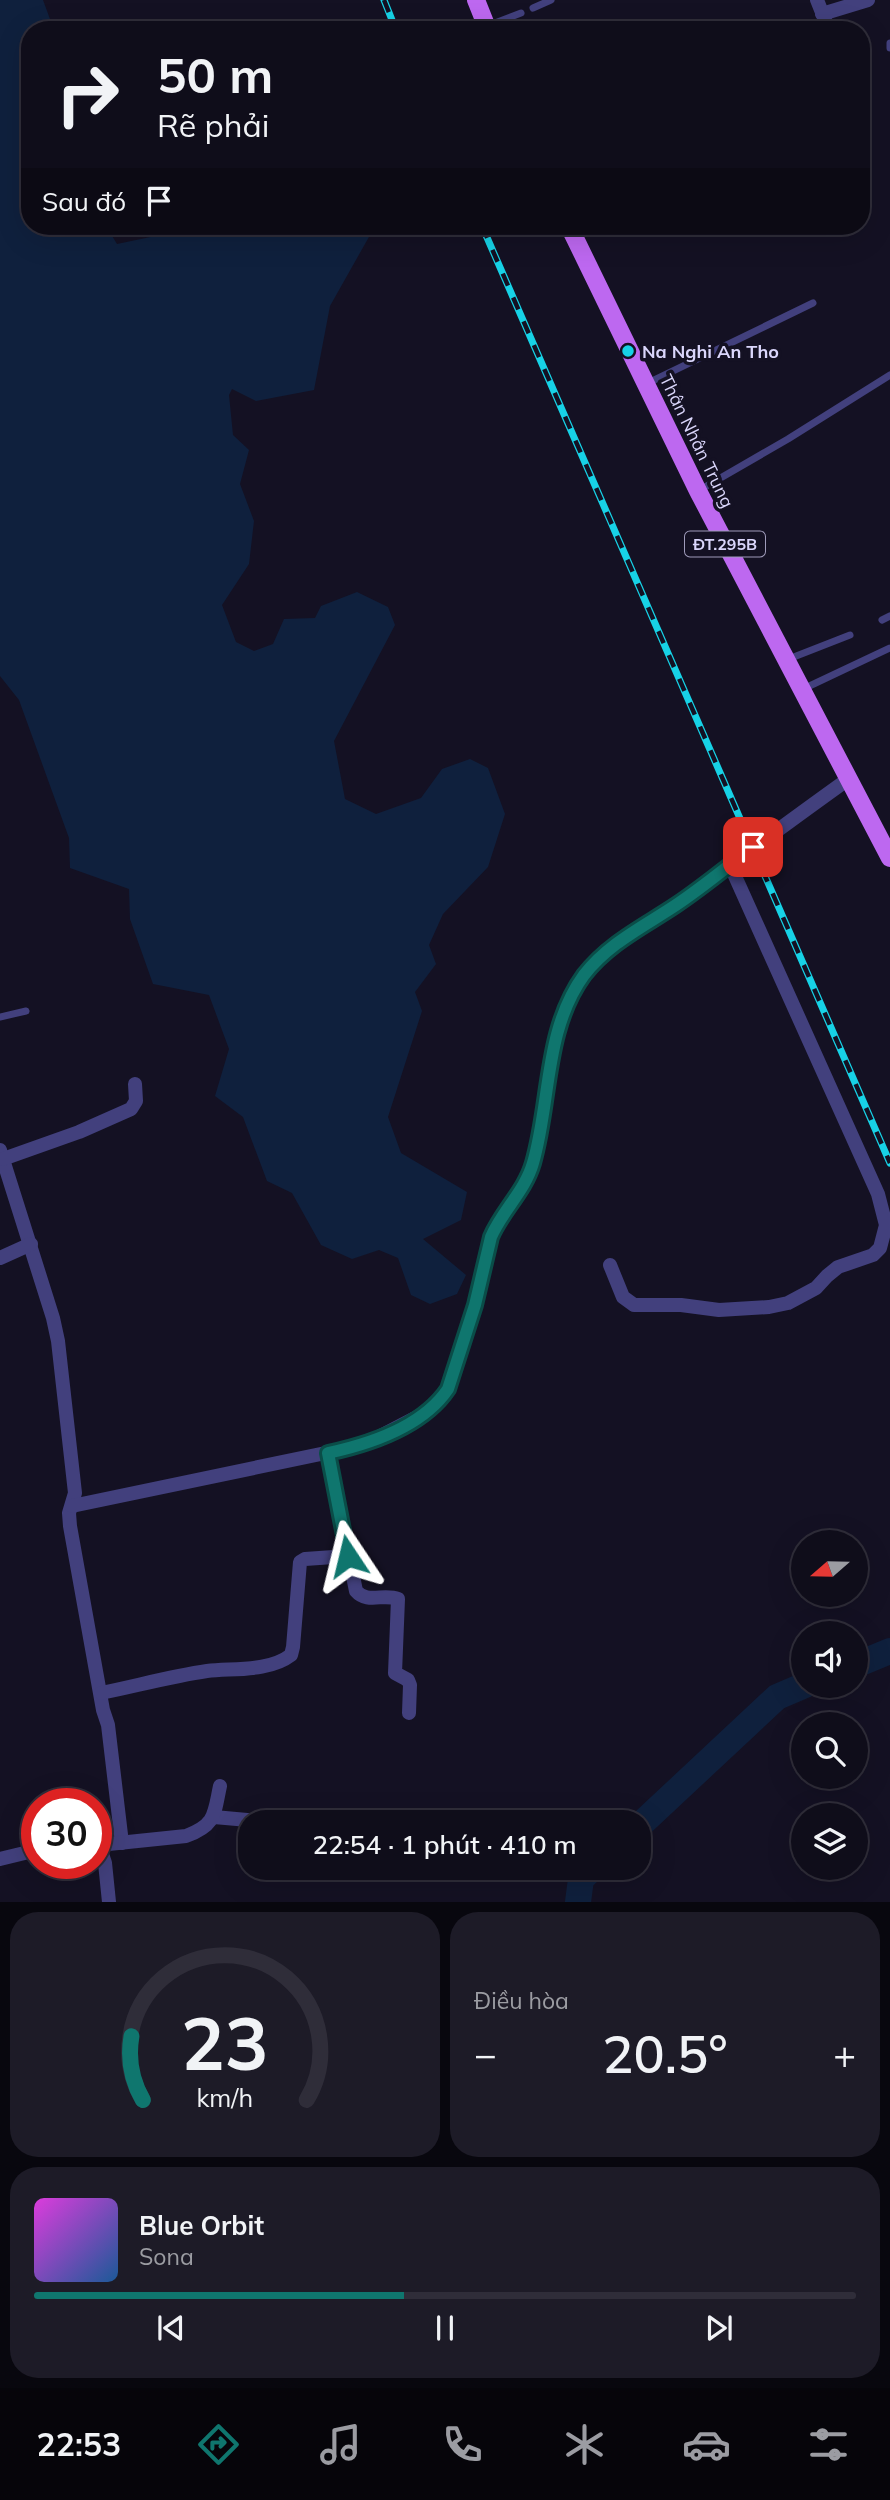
<!DOCTYPE html>
<html lang="vi">
<meta charset="utf-8">
<style>
:root{--surface:#0f0d1a;--page:#1d1b27;--text:#f1f3f6;--muted:#9b9ca2;--line:#2f2d39;--accent:#0f766e}
body{margin:0;font-family:Mulish,sans-serif;background:var(--page);color:var(--text);height:100vh;display:flex;flex-direction:column;font-size:26px;white-space:nowrap}
*{box-sizing:border-box;margin:0}
p{font-size:23px;color:var(--muted)}
.icon{flex:none;width:38px;height:38px;fill:none;stroke:currentColor;stroke-width:2;stroke-linecap:round;stroke-linejoin:round}
.map{position:relative;height:1902px;overflow:hidden}
.drawer{display:flex;flex-direction:column;gap:10px;padding:10px;background:#08070e;flex:1}
.drawer>*{flex:none}
.banner{position:absolute;left:21px;top:21px;width:849px;height:214px;border-radius:28px;box-shadow:0 7px 28px #0002,0 0 0 2px var(--line);background:#0f0d1a;color:var(--text);overflow:hidden}
.needle{width:46px;rotate:250deg}
.buttons{position:absolute;left:791px;top:1530px;display:grid;gap:14px}
.buttons a{display:grid;place-items:center;width:77px;height:77px;border-radius:50%;background:var(--surface);box-shadow:0 7px 28px #0002,0 0 0 2px var(--line);font-size:35px}
.speed{position:absolute;left:21px;top:1788px;display:flex;gap:14px;font-size:35px;font-weight:700;text-align:center}
.speed>*{display:grid;place-content:center;width:91px;height:91px;border-radius:50%;background:var(--surface);box-shadow:0 7px 28px #0002,0 0 0 2px var(--line);line-height:1}
.speed .limit{border:10px solid #d22;background:#fff;color:#111}
.pin{position:absolute;display:grid;place-items:center;width:60px;height:60px;color:#fff;margin:-30px;border-radius:14px;box-shadow:0 4px 10px #0006}
.me{position:absolute;width:77px;margin:-38px;rotate:350deg;stroke-linejoin:round;filter:drop-shadow(0 0 5px #0008)}
.turn{display:flex;align-items:center;gap:24px;height:147px;padding:0 21px;font-size:32px}
.turn .icon{width:91px;height:91px;stroke-width:2.5}
.turn b{display:block;font-size:49px;line-height:60px}
.then{display:flex;align-items:center;height:66px;padding:0 21px;background:#0003;gap:14px;font-size:26px}
.big{font-size:52px;font-weight:600;line-height:1.1}
.drawer .tile{flex:1;display:flex;flex-direction:column;justify-content:center;gap:10px;min-width:0;padding:0 24px;border-radius:28px;background:var(--page)}
.drawer .dial{align-items:center;gap:0}
.dial svg{height:182px;overflow:visible;fill:none;stroke:var(--line);stroke-width:7;stroke-linecap:round;text-anchor:middle}
.dial text{fill:var(--text);stroke:none}
.song{display:flex;align-items:center;gap:21px}
.cover{width:84px;height:84px;border-radius:10px;background:linear-gradient(135deg,hsl(300 70% 55%),hsl(210 70% 35%))}
.played{height:7px;border-radius:4px;background:linear-gradient(90deg,var(--accent) 45%,var(--line) 45%)}
.keys{display:flex;justify-content:space-around;direction:ltr}
.heat{display:flex;justify-content:space-between;align-items:center;font-size:38px;direction:ltr}
.drawer .tiles{flex:1;display:grid;gap:10px;grid-template-columns:1fr 1fr}
.tile:last-child{grid-column:span 2}
.trip{position:absolute;left:238px;top:1810px;width:413px;height:70px;border-radius:28px;background:var(--surface);box-shadow:0 7px 28px #0002,0 0 0 2px var(--line);font-weight:600;line-height:70px;text-align:center}
.tabs{display:flex;height:112px;justify-content:space-around;align-items:center;background:#06050a;color:var(--muted)}
.tabs .icon{width:49px;height:49px}
.tabs .on{color:var(--accent)}
.tabs b{font-size:32px;color:var(--text)}
.map>svg:first-child{display:block}
.water{fill:#0f203d}
.lines{fill:none;stroke-linecap:round;stroke-linejoin:round}
.river{stroke:#0f203d;stroke-width:26}
.service{stroke:#42407d;stroke-width:7}
.minor{stroke:#42407d;stroke-width:14}
.primary{stroke:#bd68f0;stroke-width:18}
.rail-casing{stroke:#17d2e6;stroke-width:7}
.rail{stroke:#141123;stroke-width:4.5;stroke-dasharray:13;stroke-linecap:butt}
.route-casing{stroke:#0a4d48;stroke-width:18}
.route{stroke:#0f766e;stroke-width:12}
.poi-dot{fill:#17d2e6;stroke:#141123;stroke-width:2.5}
.labels{text-anchor:middle;dominant-baseline:central;stroke-width:7;stroke-linejoin:round;paint-order:stroke}
.shield{fill:#141123;stroke:#9f9bba;stroke-width:2}
.shield-label{font-size:16px;font-weight:bold;fill:#dad6fb}
.poi-label{font-size:18px;font-weight:bold;fill:#dad6fb;stroke:#141123;text-anchor:start}
.street-label{font-size:18px;fill:#dad6fb;stroke:#141123}
</style>
<div class="map">
<svg width="890" height="1902" viewBox="0 0 890 1902">
<rect width="100%" height="100%" fill="#141123"/>
<path class="water" d="M0 0H43L54 30H30V226H106L117 244 184 230 227 234 229 226H373L374 228 330 306 314 390 256 401 232 389 229 395 233 435 249 450 240 484 254 521 249 564 222 605 236 642 254 651 273 644 284 619 315 618 321 606 357 592 388 607 395 625 334 741 345 799 376 814 421 798 442 769 470 759 488 768 505 814 488 867 443 914 429 945 436 964 415 992 422 1011 388 1117 401 1153 467 1192 461 1220 423 1239 466 1275 457 1294 430 1304 411 1295 398 1258 379 1250 352 1259 321 1245 292 1193 267 1181 243 1117 215 1096 229 1049 209 995 153 984 130 919 129 889 70 868 69 838 19 700 0 676Z"/>
<g class="lines">
<g class="river">
<path d="M856 1665 890 1651"/>
<path d="M639 1826 777 1697 805 1685"/>
<path d="M578 1902 581 1879 594 1867"/>
</g>
<g class="service">
<path d="M533 8 551 0"/>
<path d="M487 26 521 13"/>
<path d="M890 43V48"/>
<path d="M646 384 813 303"/>
<path d="M698 491 788 439 890 375"/>
<path d="M882 620 890 616"/>
<path d="M786 660 850 635"/>
<path d="M801 690 890 648"/>
<path d="M0 1017 26 1011"/>
</g>
<g class="minor">
<path d="M817 0 829 30"/>
<path d="M822 14 868 0"/>
<path d="M861 109 864 116"/>
<path d="M0 1150 53 1318 58 1341 75 1493 69 1513 70 1526 103 1710 108 1725 122 1843"/>
<path d="M3 1159 79 1132 131 1109 136 1101 135 1084"/>
<path d="M0 1258 31 1244"/>
<path d="M610 1265 623 1297 634 1305H681L719 1310 769 1307 788 1303 816 1288 827 1276 838 1267 873 1255 880 1248 886 1225 878 1194 730 865"/>
<path d="M328 1453 356 1591C367 1604 384 1593 398 1599L395 1673 408 1680 410 1685 409 1713"/>
<path d="M72 1506 340 1450 369 1442 419 1416 441 1400 448 1389 475 1305 491 1237C502 1211 525 1191 533 1164 549 1108 544 1045 572 994 599 945 638 932 680 902 736 861 791 820 847 780"/>
<path d="M101 1693C136 1686 172 1676 207 1671 233 1668 269 1672 291 1655L293 1647 300 1562 305 1559 348 1556"/>
<path d="M214 1817 271 1822"/>
<path d="M96 1843 99 1845 105 1863 109 1902"/>
<path d="M99 1845 186 1836C216 1825 214 1814 220 1786"/>
<path d="M0 1859 37 1850"/>
</g>
<g class="primary">
<path d="M476 0 488 30"/>
<path d="M569 226 698 491 890 858"/>
</g>
<defs>
<g id="rail">
<path d="M384 0 396 30"/>
<path d="M482 226 890 1163"/>
</g>
</defs>
<use href="#rail" class="rail-casing"/>
<use href="#rail" class="rail"/>
</g>
<g class="lines">
<defs>
<path id="route" d="M348 1556 328 1453C370 1444 423 1426 448 1389L475 1305 491 1237C502 1211 525 1191 533 1163 551 1101 544 1030 584 975 609 943 643 927 676 905 703 887 728 866 753 847"/>
</defs>
<use href="#route" class="route-casing"/>
<use href="#route" class="route"/>
</g>
<circle class="poi-dot" cx="628" cy="351" r="7"/>
<g class="labels">
<rect class="shield" x="685" y="531.5" width="80" height="25" rx="5"/>
<g class="shield-label">
<text x="725" y="544">ĐT.295B</text>
</g>
<g class="poi-label">
<text x="642" y="351">Na Nghi An Tho</text>
</g>
<g class="street-label">
<text transform="translate(697 441) rotate(64)">Thân Nhân Trung</text>
</g>
</g>
</svg>
<div class="buttons">
<a><svg class="needle" viewBox="-14 -14 28 28"><path d="M0-13l5 13h-10z" fill="#e53935"/><path d="M0 13l5-13h-10z" fill="#9b9ca2"/></svg></a>
<a><svg class="icon" aria-label="sound" viewBox="0 0 24 24"><path d="M4 9h4l5-4v14l-5-4H4zM17 9q2 3 0 6"/></svg></a>
<a><svg class="icon" aria-label="search" viewBox="0 0 24 24"><circle cx="10" cy="10" r="6"/><path d="M15 15l6 6"/></svg></a>
<a><svg class="icon" aria-label="layers" viewBox="0 0 24 24"><path d="M12 4l9 5-9 5-9-5zM3 14l9 5 9-5"/></svg></a>
</div>
<div class="speed"><div class="limit">30</div></div>
<div class="pin" style="left:753px;top:847px;background:#d93025"><svg class="icon" aria-label="arrive" viewBox="0 0 24 24"><path d="M6 21V4h12l-3 4 3 4H6"/></svg></div>
<svg class="me" style="left:348px;top:1556px" viewBox="-20 -20 40 40"><path d="M0-17L14 15 0 8-14 15z" fill="#0f766e" stroke="#fff" stroke-width="4"/></svg>
<div class="trip">22:54 · 1 phút · 410 m</div>
<div class="banner">
<div class="turn"><svg class="icon" aria-label="right" viewBox="0 0 24 24"><path d="M7 20v-9h11M14 6l5 5-5 5"/></svg><div><b>50 m</b>Rẽ phải</div></div>
<div class="then">Sau đó<svg class="icon" aria-label="arrive" viewBox="0 0 24 24"><path d="M6 21V4h12l-3 4 3 4H6"/></svg></div>
</div>
</div>
<section class="drawer">
<div class="tiles">
<div class="tile dial"><svg viewBox="0 0 100 80">
<path d="M14 69A42 42 0 1 1 86 69"/>
<path d="M14 69A42 42 0 0 1 9 41" stroke="#0f766e"/>
<text x="50" y="56" font-size="32" font-weight="700">23</text>
<text x="50" y="72" font-size="11">km/h</text>
</svg></div>
<div class="tile"><p>Điều hòa</p>
<div class="heat"><a>−</a><b class="big">20.5°</b><a>+</a></div>
</div>
<div class="tile">
<div class="song"><i class="cover"></i><div><b>Blue Orbit</b><p>Sona</p></div></div>
<div class="played"></div>
<div class="keys"><svg class="icon" aria-label="previous" viewBox="0 0 24 24"><path d="M18 5L8 12l10 7zM5 5v14"/></svg><svg class="icon" aria-label="pause" viewBox="0 0 24 24"><path d="M8 5v14M16 5v14"/></svg><svg class="icon" aria-label="next" viewBox="0 0 24 24"><path d="M6 5l10 7-10 7zM19 5v14"/></svg></div>
</div>
</div>
</section>
<nav class="tabs">
<b>22:53</b>
<svg class="icon on" aria-label="directions" viewBox="0 0 24 24"><path d="M12 3l9 9-9 9-9-9zM9 14v-3h6M13 9l2 2-2 2"/></svg>
<svg class="icon" aria-label="music" viewBox="0 0 24 24"><path d="M9 18V5l10-2v13"/><circle cx="6" cy="18" r="3"/><circle cx="16" cy="16" r="3"/></svg>
<svg class="icon" aria-label="phone" viewBox="0 0 24 24"><path d="M5 4h4l2 5-3 2q2 4 5 5l2-3 5 2v4C11 20 4 13 5 4z"/></svg>
<svg class="icon" aria-label="climate" viewBox="0 0 24 24"><path d="M12 3v18M4 7l16 10M4 17L20 7"/></svg>
<svg class="icon" aria-label="car" viewBox="0 0 24 24"><path d="M5 17H2v-5l4-1 3-4h7l3 4 3 1v5h-3M9 17h6M6 11h13"/><circle cx="7" cy="17" r="2"/><circle cx="17" cy="17" r="2"/></svg>
<svg class="icon" aria-label="filters" viewBox="0 0 24 24"><path d="M4 7h16M4 17h16"/><circle cx="9" cy="7" r="2"/><circle cx="15" cy="17" r="2"/></svg>
</nav>
